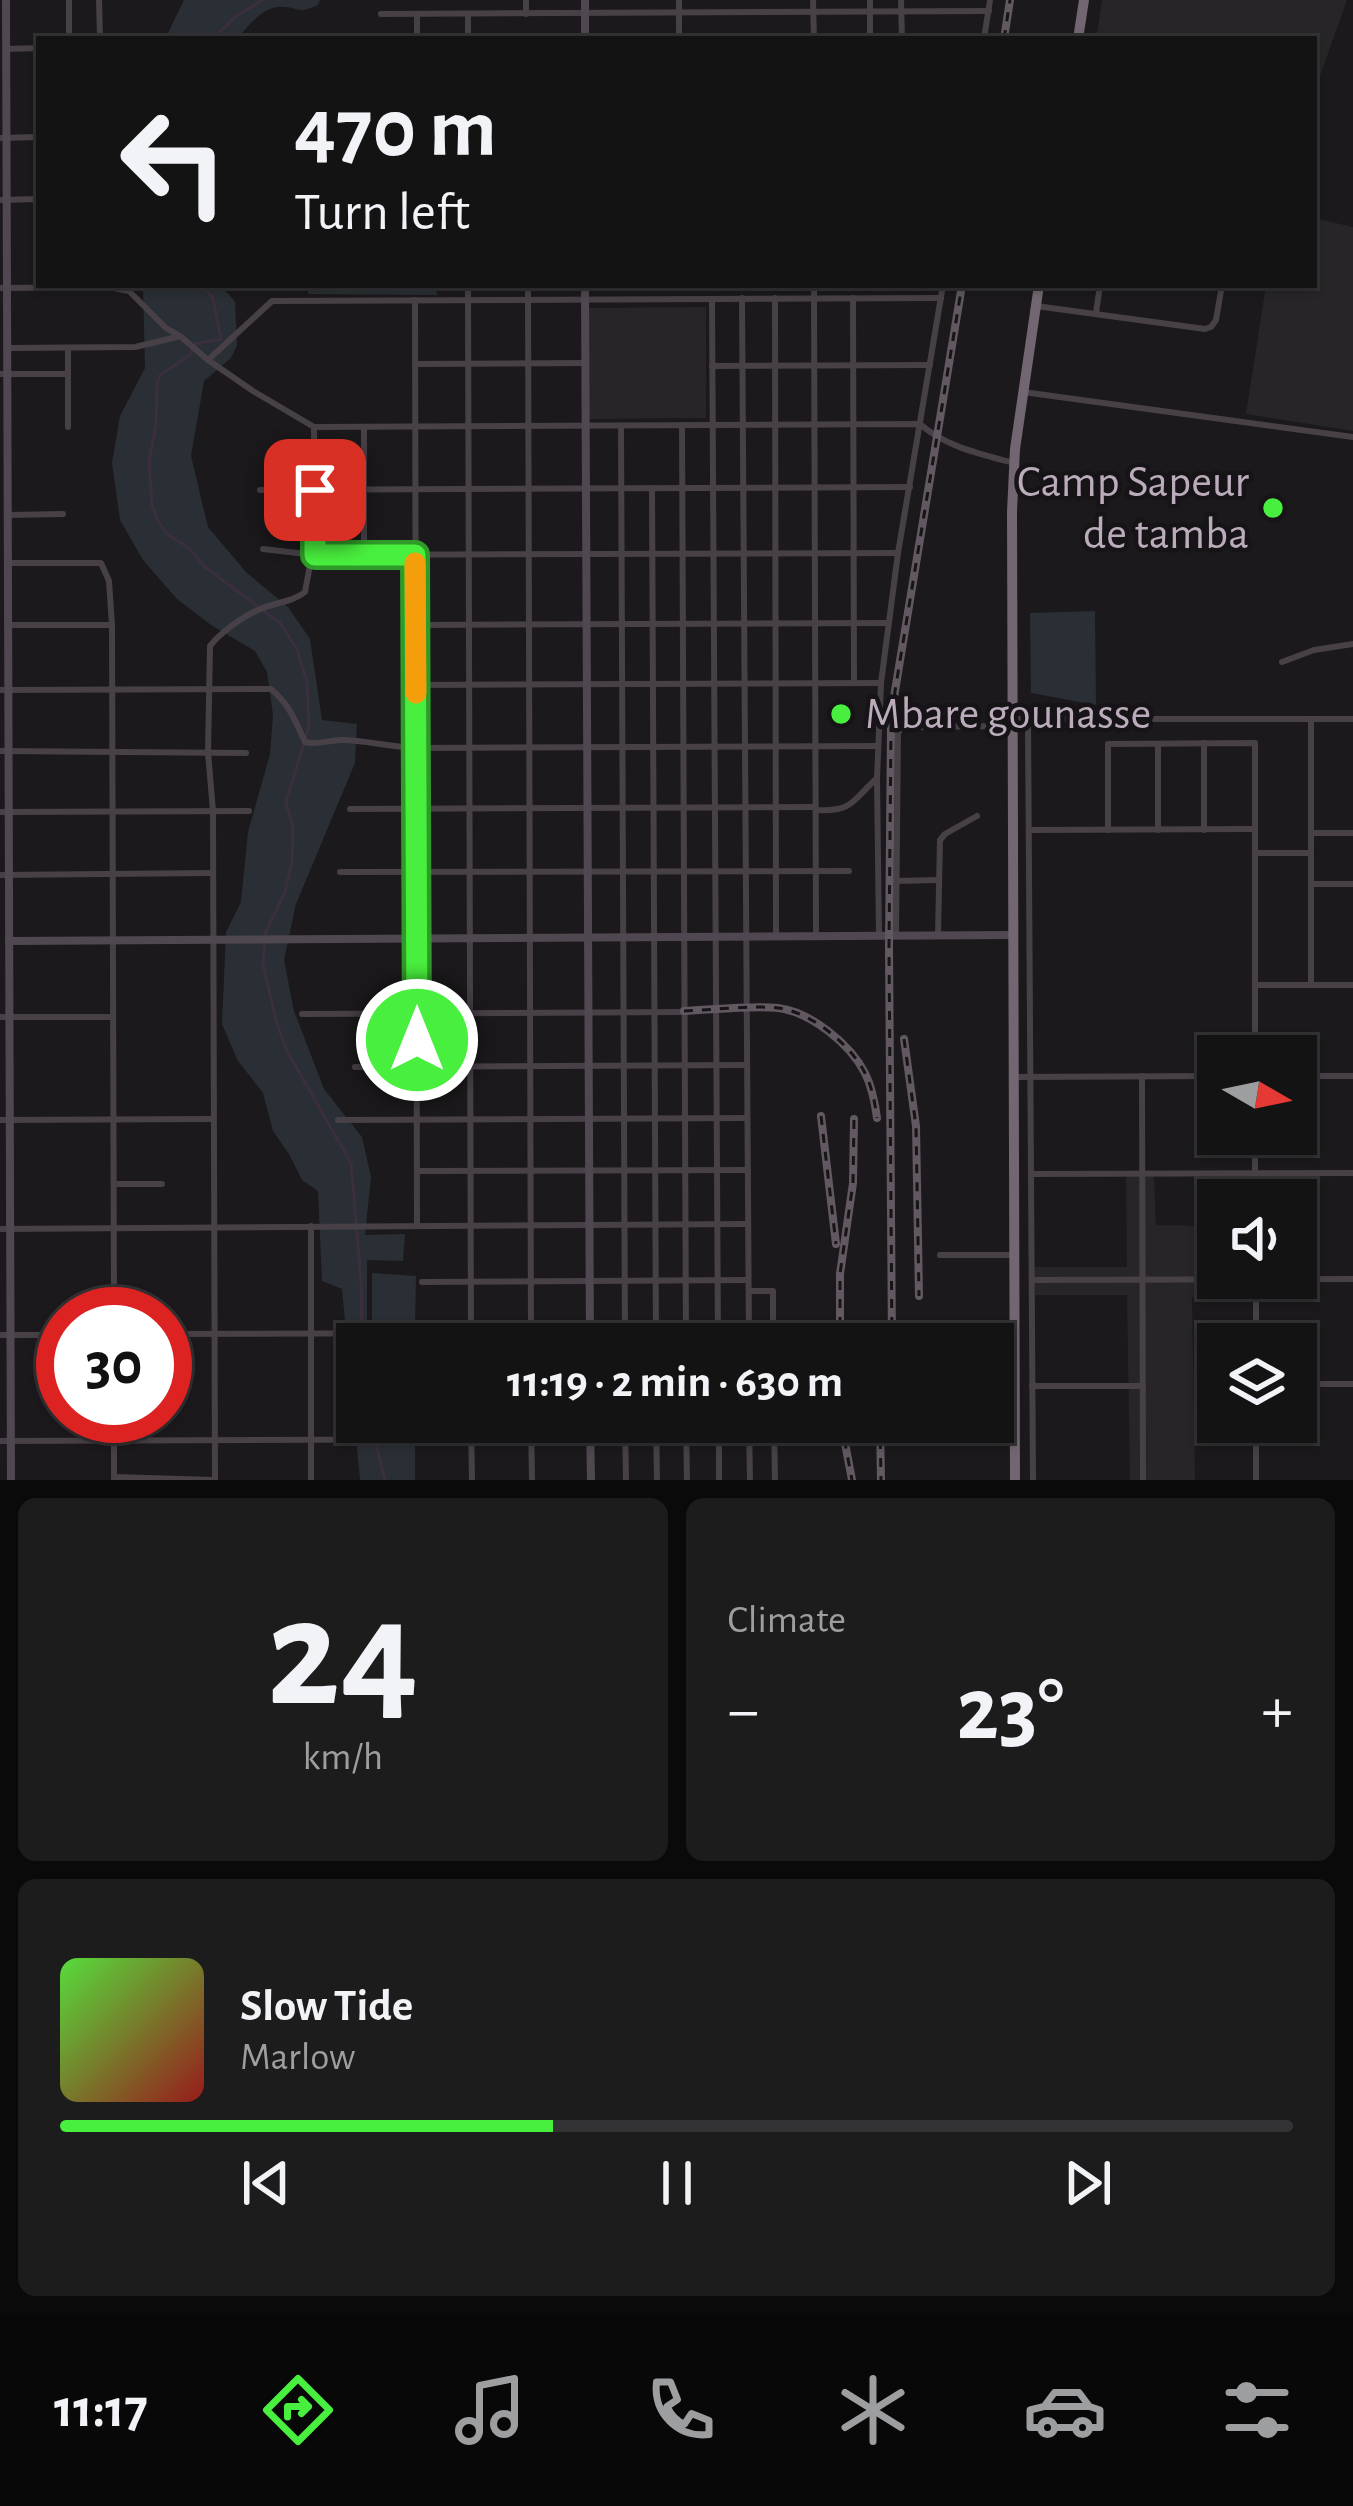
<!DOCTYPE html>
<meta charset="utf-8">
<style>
:root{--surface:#141314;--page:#1d1c1d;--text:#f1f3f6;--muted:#9d9ea0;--line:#333234;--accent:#49ef3e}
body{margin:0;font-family:"Alegreya Sans",sans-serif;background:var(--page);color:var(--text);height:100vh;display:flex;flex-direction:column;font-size:45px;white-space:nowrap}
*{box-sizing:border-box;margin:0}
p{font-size:39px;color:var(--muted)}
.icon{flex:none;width:66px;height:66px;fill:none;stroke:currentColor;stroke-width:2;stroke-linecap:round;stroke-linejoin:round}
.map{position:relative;height:1480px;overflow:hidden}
.details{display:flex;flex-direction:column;gap:18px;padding:18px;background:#0b0a0b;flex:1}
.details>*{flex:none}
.guide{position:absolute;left:36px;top:36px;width:1281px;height:252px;border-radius:0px;box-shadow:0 3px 9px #0004,0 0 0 3px var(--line);background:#141314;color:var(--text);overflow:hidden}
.needle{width:78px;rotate:99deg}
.buttons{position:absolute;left:1197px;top:1035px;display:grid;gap:24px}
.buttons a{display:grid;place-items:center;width:120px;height:120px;border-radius:0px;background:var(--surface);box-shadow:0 3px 9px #0004,0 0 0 3px var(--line);font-size:60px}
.speed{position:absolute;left:36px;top:1287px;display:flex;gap:24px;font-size:60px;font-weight:700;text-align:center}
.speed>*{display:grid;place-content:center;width:156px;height:156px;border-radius:50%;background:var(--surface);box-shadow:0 3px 9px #0004,0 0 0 3px var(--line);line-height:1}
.speed .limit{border:18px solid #d22;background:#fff;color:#111}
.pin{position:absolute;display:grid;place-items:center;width:102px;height:102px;color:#fff;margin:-51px;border-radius:24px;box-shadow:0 6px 18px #0006}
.me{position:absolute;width:132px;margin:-66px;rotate:0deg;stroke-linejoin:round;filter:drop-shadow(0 0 9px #0008)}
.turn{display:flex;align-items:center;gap:42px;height:252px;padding:0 60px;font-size:54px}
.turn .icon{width:156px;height:156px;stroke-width:2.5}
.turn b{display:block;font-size:84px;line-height:102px}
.big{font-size:90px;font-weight:700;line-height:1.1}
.details .card{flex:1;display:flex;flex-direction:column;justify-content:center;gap:18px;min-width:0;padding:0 42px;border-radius:18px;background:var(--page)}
.details .dial{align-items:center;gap:0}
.dial b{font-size:156px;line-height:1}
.song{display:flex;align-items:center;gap:36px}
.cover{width:144px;height:144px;border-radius:18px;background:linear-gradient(135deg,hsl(110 70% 55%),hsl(0 70% 35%))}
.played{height:12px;border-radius:6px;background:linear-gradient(90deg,var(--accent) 40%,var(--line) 40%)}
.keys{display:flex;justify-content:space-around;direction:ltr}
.heat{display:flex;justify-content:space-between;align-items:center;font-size:66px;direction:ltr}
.details .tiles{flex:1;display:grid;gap:18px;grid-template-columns:1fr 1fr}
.card:last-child{grid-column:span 2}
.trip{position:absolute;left:336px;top:1323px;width:678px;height:120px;border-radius:0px;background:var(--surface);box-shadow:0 3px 9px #0004,0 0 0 3px var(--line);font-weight:700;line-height:120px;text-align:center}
.tab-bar{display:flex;height:192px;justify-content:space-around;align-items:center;background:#080808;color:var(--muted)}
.tab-bar .icon{width:84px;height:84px}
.tab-bar .active{color:var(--accent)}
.tab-bar b{font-size:54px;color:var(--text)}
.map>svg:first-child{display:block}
.built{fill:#282528}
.green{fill:#292f34}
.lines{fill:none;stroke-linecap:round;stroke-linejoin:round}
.stream{stroke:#3b2f3f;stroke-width:3}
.street{stroke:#474147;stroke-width:6}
.secondary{stroke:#504850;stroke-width:8}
.highway{stroke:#716671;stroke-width:10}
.rail-casing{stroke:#615861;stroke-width:8}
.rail{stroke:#161416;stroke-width:3;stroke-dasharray:9;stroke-linecap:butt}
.route-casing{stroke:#2f9b28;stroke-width:30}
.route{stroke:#49ef3e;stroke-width:21}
.slow{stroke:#f59e0b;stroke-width:21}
.poi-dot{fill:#49ef3e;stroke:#161416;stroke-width:4.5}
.labels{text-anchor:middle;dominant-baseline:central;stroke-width:9;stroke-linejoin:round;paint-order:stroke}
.poi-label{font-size:45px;fill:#baacbb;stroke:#161416;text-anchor:end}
</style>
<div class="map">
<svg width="1353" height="1480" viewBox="0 0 1353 1480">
<rect width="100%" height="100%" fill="#1b191b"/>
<g class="built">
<path d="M1102 0H1347L1314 93V39H1096Z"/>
<path d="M1314 218 1353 227V431L1246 414 1266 285H1314Z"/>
<path d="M706 307V418L587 419 588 308Z"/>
<path d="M1126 1176H1154L1156 1225 1208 1226V1245H1218V1278H1241V1294L1192 1297 1195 1480H1130L1127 1295H1035L1034 1267H1127Z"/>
</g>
<g class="green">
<path d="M184 0H320L318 5C295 16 297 5 278 7 261 9 247 27 237 39H165Z"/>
<path d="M143 285H221L235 302 237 345 231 358 204 381 191 456 208 527 246 572 288 607 310 639 322 720 357 724 355 763 296 904 284 960 294 1011 324 1089 362 1137 371 1177 365 1235 405 1234 403 1261 367 1260V1325L370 1344H357V1422H415V1480H360L342 1289 322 1281 318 1191 302 1180 289 1154 273 1131 263 1093 238 1061 222 1024 226 932 241 902 248 832 270 754 273 715 267 672 255 651 211 625 177 599 143 560 120 520 112 463 120 416 145 368Z"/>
<path d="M308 285H436L437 295 308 294Z"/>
<path d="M1095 611 1096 705 1031 693 1030 613Z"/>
<path d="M372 1273 416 1276 415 1328 375 1327 372 1322Z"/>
</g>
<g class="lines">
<g class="stream">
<path d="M213 39 236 16 263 0"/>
<path d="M190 285 195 288H205L213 298 221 339 195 344 189 356 160 375 157 384 156 424 149 462 152 505 158 521 168 535 188 547 205 567 280 623 297 649 307 682 309 726 286 802 293 828 292 862 285 892 265 934 263 965 277 1024 287 1051 351 1163 361 1280 362 1344"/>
<path d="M370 1422 385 1480"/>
</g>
<g class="street">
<path d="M69 0V39"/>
<path d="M99 0 100 39"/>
<path d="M526 0V14"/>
<path d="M679 0V39"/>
<path d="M813 0 814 39"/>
<path d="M901 0 902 39"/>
<path d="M381 14 989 11"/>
<path d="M417 14V39"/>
<path d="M468 14V39"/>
<path d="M870 39V0"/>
<path d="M984 39 990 0"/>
<path d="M6 49 39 48"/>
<path d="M0 138 39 137"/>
<path d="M0 200 39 199"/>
<path d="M468 285 471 1344"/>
<path d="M528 285 531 1344"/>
<path d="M814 285 816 935"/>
<path d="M0 288 108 287 129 291 166 328 180 336 208 360 253 391 314 427 920 424C946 447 981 454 1014 463"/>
<path d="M742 298 749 1344"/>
<path d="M775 298 776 936"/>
<path d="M853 298 854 683"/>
<path d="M712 299 718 1344"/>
<path d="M415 300 417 1226"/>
<path d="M1036 306 1205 329 1211 327 1216 320 1222 285"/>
<path d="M1096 313 1100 285"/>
<path d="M7 348 135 347 177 337"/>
<path d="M208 360 272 301 941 298"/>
<path d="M415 364 585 363"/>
<path d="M712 366 930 365"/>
<path d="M0 374H68V349"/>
<path d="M68 374V427"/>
<path d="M1023 392 1353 437"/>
<path d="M682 425 686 1344"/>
<path d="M621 426 625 1344"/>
<path d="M364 427V555"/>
<path d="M652 488 656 1344"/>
<path d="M260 490 910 487"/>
<path d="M7 515 63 514"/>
<path d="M263 549 315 555 898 553"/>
<path d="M8 563H101L109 581 112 625 114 1314"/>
<path d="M8 625H112"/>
<path d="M415 625 889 623"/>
<path d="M1282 662 1314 650 1353 644"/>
<path d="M416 685 880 683"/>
<path d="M0 690 271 689C290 705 295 721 305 742 319 746 330 739 345 740 368 741 392 747 416 748L878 746"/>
<path d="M1013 719H1353"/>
<path d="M1028 719 1033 1480"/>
<path d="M1311 720V985"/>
<path d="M1204 743V830"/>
<path d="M1158 744V830"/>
<path d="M0 751 246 753"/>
<path d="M350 809 815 807"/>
<path d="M816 810C853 812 852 801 877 778"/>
<path d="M0 812 249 811"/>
<path d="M1029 830 1253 829"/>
<path d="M1108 830V744L1255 743V1056"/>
<path d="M1311 833H1353"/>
<path d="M1255 853H1311"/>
<path d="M340 872 849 871"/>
<path d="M0 875 212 873"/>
<path d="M896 881 938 880"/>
<path d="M1311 884H1353"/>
<path d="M938 935 940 840 945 834 977 816"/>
<path d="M879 936 877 778 881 683 898 553 943 285"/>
<path d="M896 936 898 732 904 727 1013 726"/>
<path d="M1255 985H1353"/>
<path d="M302 1014 683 1012"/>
<path d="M0 1017H113"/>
<path d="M355 1067 747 1065"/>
<path d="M1142 1076 1143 1480"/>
<path d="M1296 1076H1353"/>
<path d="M1014 1077 1218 1076"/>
<path d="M0 1120 212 1119"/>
<path d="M338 1120 747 1118"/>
<path d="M1255 1134V1200"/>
<path d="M417 1171 748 1170"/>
<path d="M1031 1174 1353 1173"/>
<path d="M114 1184H162"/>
<path d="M311 1226V1480"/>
<path d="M0 1229 746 1224"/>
<path d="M940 1255H1014"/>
<path d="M1256 1278V1344"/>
<path d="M1032 1280 1353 1279"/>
<path d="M422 1282 748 1280"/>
<path d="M749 1291H773V1344"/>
<path d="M531 1332 749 1331"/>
<path d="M165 1334 471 1333"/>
<path d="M0 1335H63"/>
<path d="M993 1376H1015"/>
<path d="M1296 1384H1353"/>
<path d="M1032 1386H1143"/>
<path d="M471 1422 472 1480"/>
<path d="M531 1422 532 1480"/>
<path d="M625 1422 626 1480"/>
<path d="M656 1422 657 1480"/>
<path d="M686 1422 687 1480"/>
<path d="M719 1422V1480"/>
<path d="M749 1422 750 1480"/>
<path d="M774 1422 775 1480"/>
<path d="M1256 1422V1480"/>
<path d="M0 1441 749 1438"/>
<path d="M114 1477 213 1480"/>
<path d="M114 1478V1416"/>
<path d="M215 1480 213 811 208 752 210 646C221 632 242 617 258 610 275 602 291 603 305 592L310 565 315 555 314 427"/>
</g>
<g class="secondary">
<path d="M6 0 11 1480"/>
<path d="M585 39V0"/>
<path d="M585 285 590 1344"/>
<path d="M9 941 1013 935"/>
<path d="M590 1422 591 1480"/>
</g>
<g class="highway">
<path d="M1078 39 1084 0"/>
<path d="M1015 1480 1012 512 1015 449 1039 285"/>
</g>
<defs>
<g id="rail">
<path d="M1004 39 1010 0"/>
<path d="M684 1011C711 1010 753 1005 778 1008 811 1012 850 1044 865 1073 872 1087 875 1103 877 1118"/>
<path d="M904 1039 916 1126 919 1296"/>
<path d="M821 1116 836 1244"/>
<path d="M840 1344V1274L853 1183 854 1119"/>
<path d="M892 1344 889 947 891 727 895 691 962 285"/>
<path d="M841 1422 852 1480"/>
<path d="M880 1422 881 1480"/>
<path d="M904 1422V1425"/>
</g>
</defs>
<use href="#rail" class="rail-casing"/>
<use href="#rail" class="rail"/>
</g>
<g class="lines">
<defs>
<path id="route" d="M315 490V555H415L417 1040"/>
</defs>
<use href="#route" class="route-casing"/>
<use href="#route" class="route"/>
<path class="slow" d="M415 563 416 693"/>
</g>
<g class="poi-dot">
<circle cx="1273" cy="508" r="12"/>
<circle cx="841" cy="714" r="12"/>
</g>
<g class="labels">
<g class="poi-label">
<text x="1249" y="482">Camp Sapeur<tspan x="1249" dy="52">de tamba</tspan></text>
<text x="865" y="714" text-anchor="start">Mbare gounasse</text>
</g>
</g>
</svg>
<div class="buttons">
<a><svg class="needle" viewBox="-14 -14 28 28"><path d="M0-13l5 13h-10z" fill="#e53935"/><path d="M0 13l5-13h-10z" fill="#9d9ea0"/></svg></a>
<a><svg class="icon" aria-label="sound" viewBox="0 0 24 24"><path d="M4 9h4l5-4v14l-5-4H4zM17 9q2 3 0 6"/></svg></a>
<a><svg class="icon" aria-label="layers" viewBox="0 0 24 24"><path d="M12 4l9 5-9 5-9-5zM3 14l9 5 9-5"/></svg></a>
</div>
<div class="speed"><div class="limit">30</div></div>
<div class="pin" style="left:315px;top:490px;background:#d93025"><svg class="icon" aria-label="arrive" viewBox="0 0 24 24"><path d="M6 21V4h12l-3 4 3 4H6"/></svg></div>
<svg class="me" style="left:417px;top:1040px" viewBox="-20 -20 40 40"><circle r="17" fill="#49ef3e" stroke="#fff" stroke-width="3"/><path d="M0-11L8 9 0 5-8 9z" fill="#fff"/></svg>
<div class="trip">11:19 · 2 min · 630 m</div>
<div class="guide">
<div class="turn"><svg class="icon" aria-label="left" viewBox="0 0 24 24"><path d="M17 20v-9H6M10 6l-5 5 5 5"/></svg><div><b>470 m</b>Turn left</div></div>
</div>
</div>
<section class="details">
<div class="tiles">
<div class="card dial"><b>24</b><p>km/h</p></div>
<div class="card"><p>Climate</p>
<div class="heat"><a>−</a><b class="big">23°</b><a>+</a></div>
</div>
<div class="card">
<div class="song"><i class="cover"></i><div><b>Slow Tide</b><p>Marlow</p></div></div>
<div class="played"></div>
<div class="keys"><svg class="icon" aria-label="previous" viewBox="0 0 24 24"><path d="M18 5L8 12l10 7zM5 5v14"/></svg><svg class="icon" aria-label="pause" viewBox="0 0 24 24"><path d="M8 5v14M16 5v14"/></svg><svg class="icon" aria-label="next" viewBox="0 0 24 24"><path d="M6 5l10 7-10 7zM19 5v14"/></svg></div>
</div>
</div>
</section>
<nav class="tab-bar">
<b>11:17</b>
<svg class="icon active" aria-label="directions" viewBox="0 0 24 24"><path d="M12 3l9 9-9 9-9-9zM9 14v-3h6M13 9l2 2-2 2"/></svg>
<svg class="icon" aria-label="music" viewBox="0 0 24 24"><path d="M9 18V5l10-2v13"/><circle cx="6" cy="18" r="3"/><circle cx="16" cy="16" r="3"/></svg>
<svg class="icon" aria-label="phone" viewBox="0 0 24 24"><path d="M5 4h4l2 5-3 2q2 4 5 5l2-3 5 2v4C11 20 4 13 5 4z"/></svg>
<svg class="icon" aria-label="climate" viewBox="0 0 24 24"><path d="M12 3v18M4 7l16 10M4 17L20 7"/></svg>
<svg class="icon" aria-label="car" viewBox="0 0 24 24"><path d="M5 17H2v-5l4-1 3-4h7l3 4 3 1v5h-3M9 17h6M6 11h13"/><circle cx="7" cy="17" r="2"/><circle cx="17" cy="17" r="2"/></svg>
<svg class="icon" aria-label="filters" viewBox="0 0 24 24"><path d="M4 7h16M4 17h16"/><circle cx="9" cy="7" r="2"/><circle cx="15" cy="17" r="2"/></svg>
</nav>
